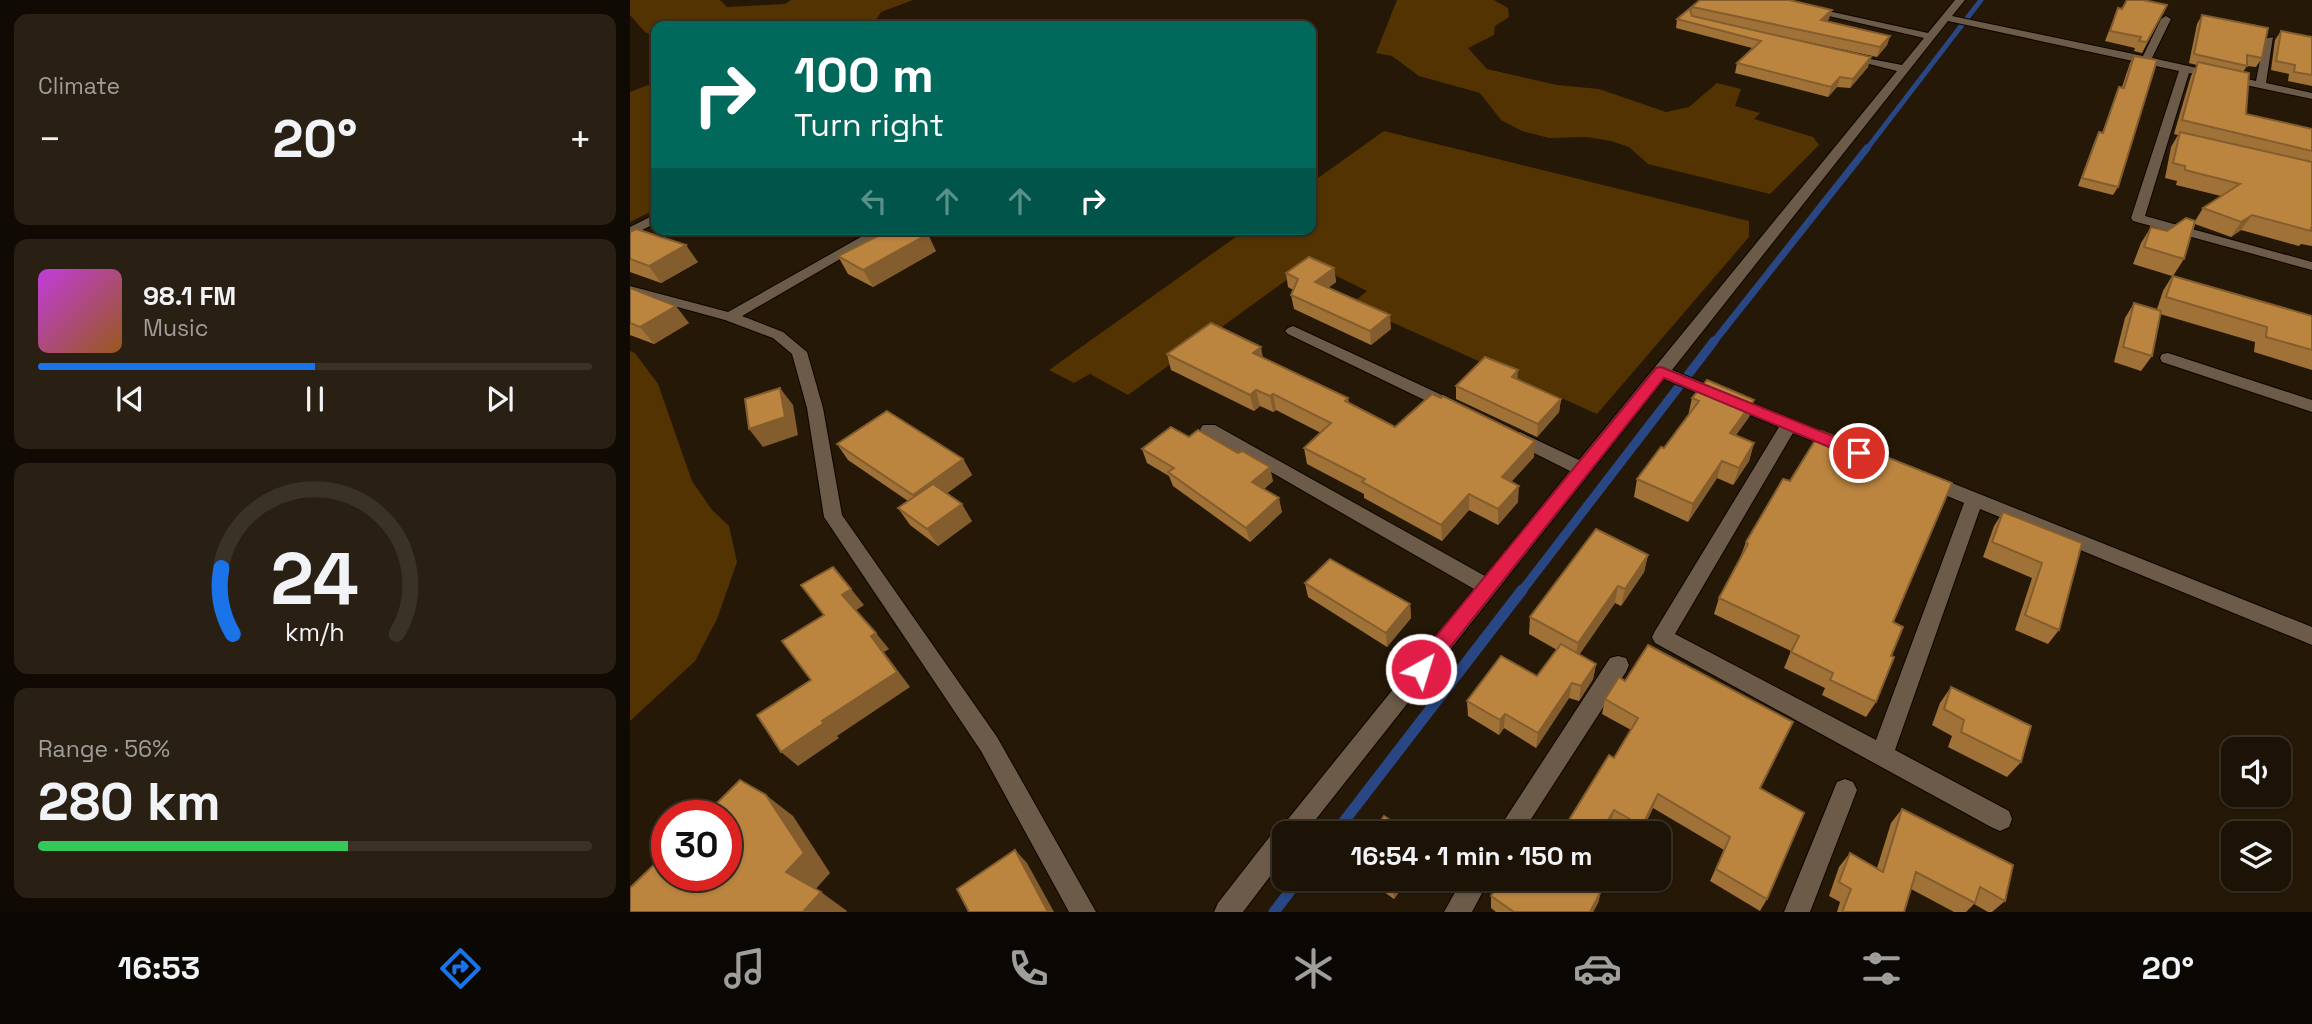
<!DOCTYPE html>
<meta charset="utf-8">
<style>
:root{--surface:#1c1205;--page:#292013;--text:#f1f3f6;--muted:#a09e9a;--line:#3a3227;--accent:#1a73e8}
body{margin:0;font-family:"Space Grotesk",sans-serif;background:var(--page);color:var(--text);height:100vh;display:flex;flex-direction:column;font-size:26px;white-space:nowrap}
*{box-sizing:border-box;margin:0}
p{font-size:23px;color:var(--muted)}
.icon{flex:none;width:38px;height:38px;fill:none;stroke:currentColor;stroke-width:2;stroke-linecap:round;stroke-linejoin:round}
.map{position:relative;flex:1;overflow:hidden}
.sheet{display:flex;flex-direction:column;gap:14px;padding:14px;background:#0f0a03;width:630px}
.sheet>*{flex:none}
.hud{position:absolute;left:21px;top:21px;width:665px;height:214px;border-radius:14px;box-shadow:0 2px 5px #0004,0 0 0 2px var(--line);background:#00695c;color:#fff;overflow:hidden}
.fabs{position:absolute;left:1591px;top:737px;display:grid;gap:14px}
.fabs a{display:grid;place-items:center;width:70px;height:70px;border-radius:14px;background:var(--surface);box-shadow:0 2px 5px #0004,0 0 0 2px var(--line);font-size:35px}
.speed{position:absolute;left:21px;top:800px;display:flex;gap:14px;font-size:35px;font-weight:700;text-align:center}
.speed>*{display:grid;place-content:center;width:91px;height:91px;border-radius:50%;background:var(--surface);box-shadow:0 2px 5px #0004,0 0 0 2px var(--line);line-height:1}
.speed .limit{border:10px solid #d22;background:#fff;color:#111}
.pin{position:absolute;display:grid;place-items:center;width:60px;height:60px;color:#fff;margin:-30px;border:4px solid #fff;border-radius:50%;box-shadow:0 2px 7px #0007}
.me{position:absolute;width:77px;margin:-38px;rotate:39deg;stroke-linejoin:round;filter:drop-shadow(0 0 5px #0008)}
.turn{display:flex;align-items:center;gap:24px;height:147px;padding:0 28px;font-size:32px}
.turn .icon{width:91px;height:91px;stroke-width:2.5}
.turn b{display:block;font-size:49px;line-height:60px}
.lanes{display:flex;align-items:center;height:66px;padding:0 28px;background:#0003;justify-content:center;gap:35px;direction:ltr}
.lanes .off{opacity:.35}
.big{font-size:52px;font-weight:600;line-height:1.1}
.sheet .tile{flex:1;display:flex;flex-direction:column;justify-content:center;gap:10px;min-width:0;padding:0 24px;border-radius:14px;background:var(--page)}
.sheet .dial{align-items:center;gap:0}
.dial svg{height:182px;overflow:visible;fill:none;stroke:var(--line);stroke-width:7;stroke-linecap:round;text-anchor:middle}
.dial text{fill:var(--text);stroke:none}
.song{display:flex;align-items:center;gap:21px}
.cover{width:84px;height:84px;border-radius:10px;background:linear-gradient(135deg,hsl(290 70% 55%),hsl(30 70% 35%))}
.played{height:7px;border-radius:4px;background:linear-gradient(90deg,var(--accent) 50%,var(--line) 50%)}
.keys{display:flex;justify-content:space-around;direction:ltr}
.heat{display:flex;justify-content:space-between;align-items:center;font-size:38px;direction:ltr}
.charge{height:10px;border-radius:5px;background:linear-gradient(90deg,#34c759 56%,var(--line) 0)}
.trip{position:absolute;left:642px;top:821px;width:399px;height:70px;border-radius:14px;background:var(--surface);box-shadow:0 2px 5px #0004,0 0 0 2px var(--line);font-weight:600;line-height:70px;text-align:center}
.tabs{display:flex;height:112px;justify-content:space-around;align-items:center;background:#0b0702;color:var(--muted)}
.tabs .icon{width:49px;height:49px}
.tabs .current{color:var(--accent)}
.tabs b{font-size:32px;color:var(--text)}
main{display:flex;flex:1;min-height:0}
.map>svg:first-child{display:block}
.green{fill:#533302}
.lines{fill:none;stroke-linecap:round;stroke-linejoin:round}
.stream-far3{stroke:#284784;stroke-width:5}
.stream-far2{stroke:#284784;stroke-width:7}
.stream-far1{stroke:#284784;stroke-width:9}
.stream{stroke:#284784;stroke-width:11}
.street-casing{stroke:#0e0400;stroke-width:2}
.street{fill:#6b5b48;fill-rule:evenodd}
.wall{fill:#a17237}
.shaded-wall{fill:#835d2d}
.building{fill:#bb8540;stroke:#835d2d;stroke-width:2}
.route{fill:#e11d48;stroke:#92132f;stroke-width:2}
</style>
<main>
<section class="sheet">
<div class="tile"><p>Climate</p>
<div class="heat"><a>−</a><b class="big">20°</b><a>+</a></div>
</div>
<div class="tile">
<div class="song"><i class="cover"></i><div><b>98.1 FM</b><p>Music</p></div></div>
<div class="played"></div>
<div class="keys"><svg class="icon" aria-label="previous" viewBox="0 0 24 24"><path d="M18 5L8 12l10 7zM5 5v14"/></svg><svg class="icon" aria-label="pause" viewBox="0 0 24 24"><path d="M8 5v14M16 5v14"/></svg><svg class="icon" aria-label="next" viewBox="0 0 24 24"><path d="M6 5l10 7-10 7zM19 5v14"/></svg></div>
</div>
<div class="tile dial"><svg viewBox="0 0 100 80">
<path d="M14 69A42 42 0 1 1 86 69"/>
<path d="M14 69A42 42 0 0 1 9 40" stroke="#1a73e8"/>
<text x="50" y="56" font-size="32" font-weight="700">24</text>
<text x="50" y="72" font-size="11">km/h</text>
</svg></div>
<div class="tile"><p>Range · 56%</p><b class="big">280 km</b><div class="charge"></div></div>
</section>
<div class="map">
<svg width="1682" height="912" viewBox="0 0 1682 912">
<rect width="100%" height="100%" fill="#251807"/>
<g class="green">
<path d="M0 0H90L97 7 155 4 161 0H283L251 12 242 26H26V37L15 32 0 15Z"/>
<path d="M767 0H864L878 8 879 17 865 26 864 35 838 48 857 69 927 85 969 89 1036 112 1059 107 1087 83 1111 89 1105 106 1130 113 1124 119 1183 137 1189 145 1140 194 1018 164 999 147 981 141 957 137 919 138 892 131 871 120 850 93 789 76 762 56 746 53Z"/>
<path d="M26 82V209L0 222V92Z"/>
<path d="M754 131 1119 221V237L967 414 721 304 737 291 680 263 498 395 460 374 444 383 419 370 617 229H681V183Z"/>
<path d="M0 351 5 353 28 384 62 481 82 510 99 526 107 562 87 619 65 661 0 721Z"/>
</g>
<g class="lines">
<path class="stream-far3" d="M1236 150 1351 0"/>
<path class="stream-far2" d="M1083 343 1237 148"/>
<path class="stream-far1" d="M891 592 1084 341"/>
<g class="stream">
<path d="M705 833 892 590"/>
<path d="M644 912 670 878"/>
</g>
<defs>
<g id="street">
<path d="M1130 0H1148L1298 33 1325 0H1335L1322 16 1513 56 1531 19 1536 16 1541 19 1522 58 1626 81 1634 39 1643 37 1636 83 1682 93V99L1559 73 1515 216 1682 262V270L1503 221 1501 218 1549 71 1318 21 1042 370 1215 441 1218 445 1209 451 1163 433 1045 634 1246 740 1334 503 1291 485 1288 480 1291 475 1297 473 1682 627V645L1350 509 1265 750 1379 811 1382 819 1379 827 1370 831 1361 827 1025 643 1022 637 1025 631 1149 427 1034 379 675 833H654V858L613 912H584L588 903 645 830 650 829 844 589 573 433 570 429 573 425H585L855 576 940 471 878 440 875 436 878 432H890L949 460 1267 71 1215 58V54L1272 65 1294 38Z"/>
<path d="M26 214V223L0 236V227Z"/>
<path d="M245 229H262L112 316 153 332 177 352 193 408 212 515 367 737 466 912H439L351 751 194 517 177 408 162 354 143 338 95 320 0 294V286L98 312Z"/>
<path d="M663 326 827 402 829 406 827 410H815L658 334 655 331 658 328Z"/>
<path d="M1538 353 1682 400V412L1532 362 1530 358 1532 354Z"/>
<path d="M988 656 996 658 999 665 996 672 892 833H866L980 658Z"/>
<path d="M1215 779 1223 782 1227 790 1180 912H1154L1207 782Z"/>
<path d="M833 878H860L842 912H814Z"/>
</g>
</defs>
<use href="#street" class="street-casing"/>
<use href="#street" class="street"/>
</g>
<g class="wall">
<path d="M1070 0 1199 19 1197 21 1260 36 1257 45 1247 57 1067 18 1238 67 1220 88 1207 87 1198 97 1105 73 1107 63 1122 48 1046 28 1047 19Z"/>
<path d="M1537 5 1512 53 1504 51 1505 48 1475 41 1488 8 1492 9Z"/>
<path d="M1572 15 1632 58 1626 67 1617 66 1613 72 1616 114 1682 129V246L1671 244 1669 246 1611 230 1601 237 1565 224 1554 259 1543 276 1682 316V370L1624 352 1625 342 1530 314 1522 356 1511 371 1484 362 1495 318 1504 303 1527 309 1533 291 1542 276 1503 264 1511 243 1521 227 1537 231 1565 221 1573 208 1591 196 1546 185 1547 181 1535 178 1541 147 1548 135 1544 134 1561 76 1567 65 1559 63 1567 24Z"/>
<path d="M1651 31 1682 37V86L1658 81 1659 74 1641 70 1645 40Z"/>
<path d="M1504 56 1488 187 1483 195 1448 186 1465 140 1469 132 1472 133 1486 95 1489 87H1492L1500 63Z"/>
<path d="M0 232 68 262 31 283 0 272Z"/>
<path d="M243 236 306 251 243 287 218 274 208 256 244 238Z"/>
<path d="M704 268 706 282 698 288 761 329 741 345 664 309 661 295 663 290 658 287 656 273Z"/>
<path d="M0 288 59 323 24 344 0 335Z"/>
<path d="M537 354 633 358 718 398 719 403 765 427 904 457 881 482 888 502 868 525 839 510 812 541 734 498V494L677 464 674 448 691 433 646 410 643 412 630 406 624 411 541 370Z"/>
<path d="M888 379 931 399 929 412 907 437 826 399V386Z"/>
<path d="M1062 398 1124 400 1119 417 1106 435 1124 443 1119 461 1103 485 1087 478 1058 522 1004 497 1007 479 1034 448 1058 416Z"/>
<path d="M559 437 643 481 634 489 652 512 620 542 543 486 539 476 517 463 512 449Z"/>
<path d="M207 444 333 459 342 475 317 493 342 521 308 546 280 525 268 508 278 501 218 460Z"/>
<path d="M1373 512 1452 543 1429 630 1418 644 1385 630 1402 578 1353 557 1364 526Z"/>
<path d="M1116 542 1263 622 1261 656 1246 702 1236 717 1192 695 1195 688 1154 668 1161 651 1084 614 1089 598 1110 558Z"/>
<path d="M1018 555 1014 572 991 606 985 603 949 655 966 664 963 679 949 701 939 698 906 748 874 728 869 735 838 716 837 701 907 676 927 650 899 634 900 617Z"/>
<path d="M675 583 780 604 781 618 757 647 678 597Z"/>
<path d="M1321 687 1391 762 1377 777 1318 747 1322 736 1302 725 1310 703Z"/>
<path d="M975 699 1130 788 1137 899 1130 911 1080 881 1094 850 1023 808 1011 833H998L981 823 975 833H931L984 758 1001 730 972 714Z"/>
<path d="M1272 809 1375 901 1362 912H1358L1344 904 1336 912H1324L1281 889 1274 912H1207L1210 902 1199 896 1209 867 1220 853 1247 868 1261 823Z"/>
<path d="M734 878H779L764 899Z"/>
<path d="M971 891 968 903 963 912H866L861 908V896Z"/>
</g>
<g class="shaded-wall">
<path d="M1202 10 1199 19 1188 29 1191 20Z"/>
<path d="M1260 36 1257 45 1247 57 1250 47Z"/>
<path d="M1241 57 1238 67 1220 88 1223 79Z"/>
<path d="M1210 77 1207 87 1198 97 1201 87Z"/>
<path d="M1622 215 1611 230 1601 237 1611 222Z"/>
<path d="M298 234 306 251 243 287 233 270Z"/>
<path d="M56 245 68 262 31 283 19 266Z"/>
<path d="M704 268 706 282 687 296 685 282Z"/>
<path d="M46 306 59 323 24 344 10 327Z"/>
<path d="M760 315 761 329 741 345 740 331Z"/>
<path d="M631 347 634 363 623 353Z"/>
<path d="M888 370 887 384 882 377Z"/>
<path d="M150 388 163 405 168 435 133 447 119 429Z"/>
<path d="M626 390 630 406 624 411 620 395Z"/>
<path d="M643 394 646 410 643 412 640 396Z"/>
<path d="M931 399 929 412 907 437 908 424Z"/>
<path d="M1124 400 1119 417 1095 450 1100 433Z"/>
<path d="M905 441 904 457 871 493 872 477Z"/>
<path d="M1124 443 1119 461 1103 485 1109 468Z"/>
<path d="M333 459 342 475 293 511 283 495Z"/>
<path d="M1092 461 1087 478 1058 522 1063 504Z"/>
<path d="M640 467 643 481 625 496 622 482Z"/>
<path d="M889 486 888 502 868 525V509Z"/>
<path d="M839 494V510L812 541 811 525Z"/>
<path d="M649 498 652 512 620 542 616 528Z"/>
<path d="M332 504 342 521 308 546 297 529Z"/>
<path d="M1018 555 1014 572 991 606 995 589Z"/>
<path d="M988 586 985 603 945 660 948 643Z"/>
<path d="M221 589 234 605 225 611 212 595Z"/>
<path d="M780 604 781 618 757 647 756 633Z"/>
<path d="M246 633 259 649 254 652 280 687 207 736 209 738 168 766 151 752 241 636Z"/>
<path d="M966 664 963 679 949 701 951 686Z"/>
<path d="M942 683 939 698 906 748 908 733Z"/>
<path d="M875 714 874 728 869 735 870 720Z"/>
<path d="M1028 794 1023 808 1011 833H1010L1012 826Z"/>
<path d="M136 795 163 816 200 873 184 891 156 872Z"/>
<path d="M984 810 981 823 975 833H970Z"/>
<path d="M385 850 397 863 424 912H418Z"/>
<path d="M768 878H779L764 899 762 886Z"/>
<path d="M971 891 968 903 963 912H960Z"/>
<path d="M191 892 217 911 216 912H173Z"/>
</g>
<g class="building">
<path d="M1070 0H1159L1202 10 1191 20 1260 36 1250 47 1063 7 1060 10 1062 16 1241 57 1223 79 1210 77 1201 87 1107 63 1131 41 1047 19Z"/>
<path d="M1497 0H1513L1537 5 1517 42 1509 41 1511 37 1480 31 1488 8 1492 9Z"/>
<path d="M1572 15 1638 28 1632 58 1617 55V66L1564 54Z"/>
<path d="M1651 31 1682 37V75L1664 72 1665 65 1646 61Z"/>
<path d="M1504 56 1527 60 1488 187 1452 178 1469 132 1473 133 1489 87 1494 88Z"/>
<path d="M1568 62 1619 73 1616 114 1682 129V151L1552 120Z"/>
<path d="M1550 132 1682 162V228H1681V231L1622 215 1611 222 1573 208 1610 184 1555 170V166L1543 163Z"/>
<path d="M1556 218 1565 221 1554 259 1514 247 1521 227 1537 231Z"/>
<path d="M6 229 56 245 19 266 0 259V232Z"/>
<path d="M255 229H287L298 234 233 270 208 256 246 237 243 236Z"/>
<path d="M679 257 704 268 685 282 760 315 740 331 661 295 668 279 656 273Z"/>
<path d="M1543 276 1682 316V350L1636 337 1637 327 1536 297Z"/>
<path d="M0 288 46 306 10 327 0 323Z"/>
<path d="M1504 303 1531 311 1522 356 1493 347Z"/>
<path d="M581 323 631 347 623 353 718 398 715 401 765 427 802 394 811 398 813 396 905 441 872 477 889 486 868 509 839 494 811 525 732 482 735 479 674 448 701 423 643 394 640 396 626 390 620 395 537 354Z"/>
<path d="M855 357 888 370 882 377 931 399 908 424 826 386Z"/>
<path d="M1077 380 1124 400 1100 433 1124 443 1109 468 1092 461 1063 504 1007 479 1031 447 1034 448 1069 401 1062 398Z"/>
<path d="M150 388 155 417 119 429 115 399Z"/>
<path d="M257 411 333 459 283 495 207 444Z"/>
<path d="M541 427 559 437 568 430 608 453 612 451 640 467 622 482 649 498 616 528 538 472 544 468 512 449Z"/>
<path d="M1191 431 1322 483 1263 622 1273 627 1261 656 1264 657 1246 702 1200 680 1203 673 1161 652 1169 636 1089 598 1118 544 1116 542 1153 479 1160 481Z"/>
<path d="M303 484 332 504 297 529 268 508Z"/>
<path d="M1373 512 1452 543 1429 630 1395 615 1412 563 1362 542Z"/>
<path d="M966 529 1018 555 995 589 988 586 948 643 900 617Z"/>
<path d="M700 559 780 604 756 633 675 583Z"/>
<path d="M203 567 221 589 212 595 246 633 241 636 267 672 192 721 194 723 151 752 127 715 181 680 152 641 194 615 171 585Z"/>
<path d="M931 644 966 664 951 686 942 683 908 733 875 714 870 720 837 701 871 656 907 676Z"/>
<path d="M1018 645 1163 722 1130 788 1174 813 1137 899 1086 869 1100 837 1028 794 1012 826 984 810 970 833H931L979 755 984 758 1008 718 975 699 989 677 995 681Z"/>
<path d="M1321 687 1401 726 1391 762 1331 732 1334 720 1314 709Z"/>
<path d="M110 780 136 795 174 853 156 872 191 892 173 912H0V888L37 852V875H96V816H74Z"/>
<path d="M1272 809 1383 865 1375 901 1350 887 1345 903 1286 872 1274 912H1212L1221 889 1209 882 1220 853 1253 872Z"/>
<path d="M754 816 780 833H742Z"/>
<path d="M730 826 740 833H725Z"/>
<path d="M385 850 418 912H339L327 889Z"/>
<path d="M751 878H768L762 886Z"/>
<path d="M872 878H952L971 891 960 912H884L861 896Z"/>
</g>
<path class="route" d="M1031 367 1235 449 1237 453 1229 458 1223 457 1034 378 798 675 791 677 784 675 781 669 784 663 1026 368Z"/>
</svg>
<div class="fabs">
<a><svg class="icon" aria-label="sound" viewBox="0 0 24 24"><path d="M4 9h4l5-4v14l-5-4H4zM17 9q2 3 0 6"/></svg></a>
<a><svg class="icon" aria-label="layers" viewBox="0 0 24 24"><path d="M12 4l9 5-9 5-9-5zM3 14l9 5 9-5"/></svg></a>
</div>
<div class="speed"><div class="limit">30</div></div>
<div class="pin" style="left:1229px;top:453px;background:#d93025"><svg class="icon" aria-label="arrive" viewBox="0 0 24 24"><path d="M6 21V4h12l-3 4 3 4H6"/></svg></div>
<svg class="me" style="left:791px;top:669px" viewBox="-20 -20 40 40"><circle r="17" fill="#e11d48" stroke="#fff" stroke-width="3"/><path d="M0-11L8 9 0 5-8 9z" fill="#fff"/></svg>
<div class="trip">16:54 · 1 min · 150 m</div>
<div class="hud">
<div class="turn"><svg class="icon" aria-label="right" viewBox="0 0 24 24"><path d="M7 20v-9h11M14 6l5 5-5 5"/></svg><div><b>100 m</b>Turn right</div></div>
<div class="lanes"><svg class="icon off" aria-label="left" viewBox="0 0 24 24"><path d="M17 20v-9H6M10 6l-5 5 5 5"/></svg><svg class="icon off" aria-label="ahead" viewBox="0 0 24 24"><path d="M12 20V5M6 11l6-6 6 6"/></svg><svg class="icon off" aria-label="ahead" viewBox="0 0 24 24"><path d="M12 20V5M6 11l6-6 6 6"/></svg><svg class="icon" aria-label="right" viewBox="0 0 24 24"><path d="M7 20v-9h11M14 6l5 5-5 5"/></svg></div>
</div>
</div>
</main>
<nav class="tabs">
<b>16:53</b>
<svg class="icon current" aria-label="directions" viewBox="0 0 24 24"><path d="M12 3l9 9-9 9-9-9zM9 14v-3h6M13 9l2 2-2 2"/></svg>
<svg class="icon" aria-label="music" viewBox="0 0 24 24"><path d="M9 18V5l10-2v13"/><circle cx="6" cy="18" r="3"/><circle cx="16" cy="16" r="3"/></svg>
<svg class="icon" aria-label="phone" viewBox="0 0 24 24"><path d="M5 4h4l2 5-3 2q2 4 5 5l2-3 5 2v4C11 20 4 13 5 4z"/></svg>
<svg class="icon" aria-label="climate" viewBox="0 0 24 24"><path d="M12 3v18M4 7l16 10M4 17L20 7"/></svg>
<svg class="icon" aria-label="car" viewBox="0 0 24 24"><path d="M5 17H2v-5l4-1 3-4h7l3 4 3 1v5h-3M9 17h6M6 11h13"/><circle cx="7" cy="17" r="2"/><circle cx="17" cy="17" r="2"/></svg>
<svg class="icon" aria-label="filters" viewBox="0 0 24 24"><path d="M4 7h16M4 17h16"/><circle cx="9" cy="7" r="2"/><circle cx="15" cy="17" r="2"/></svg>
<b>20°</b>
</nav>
